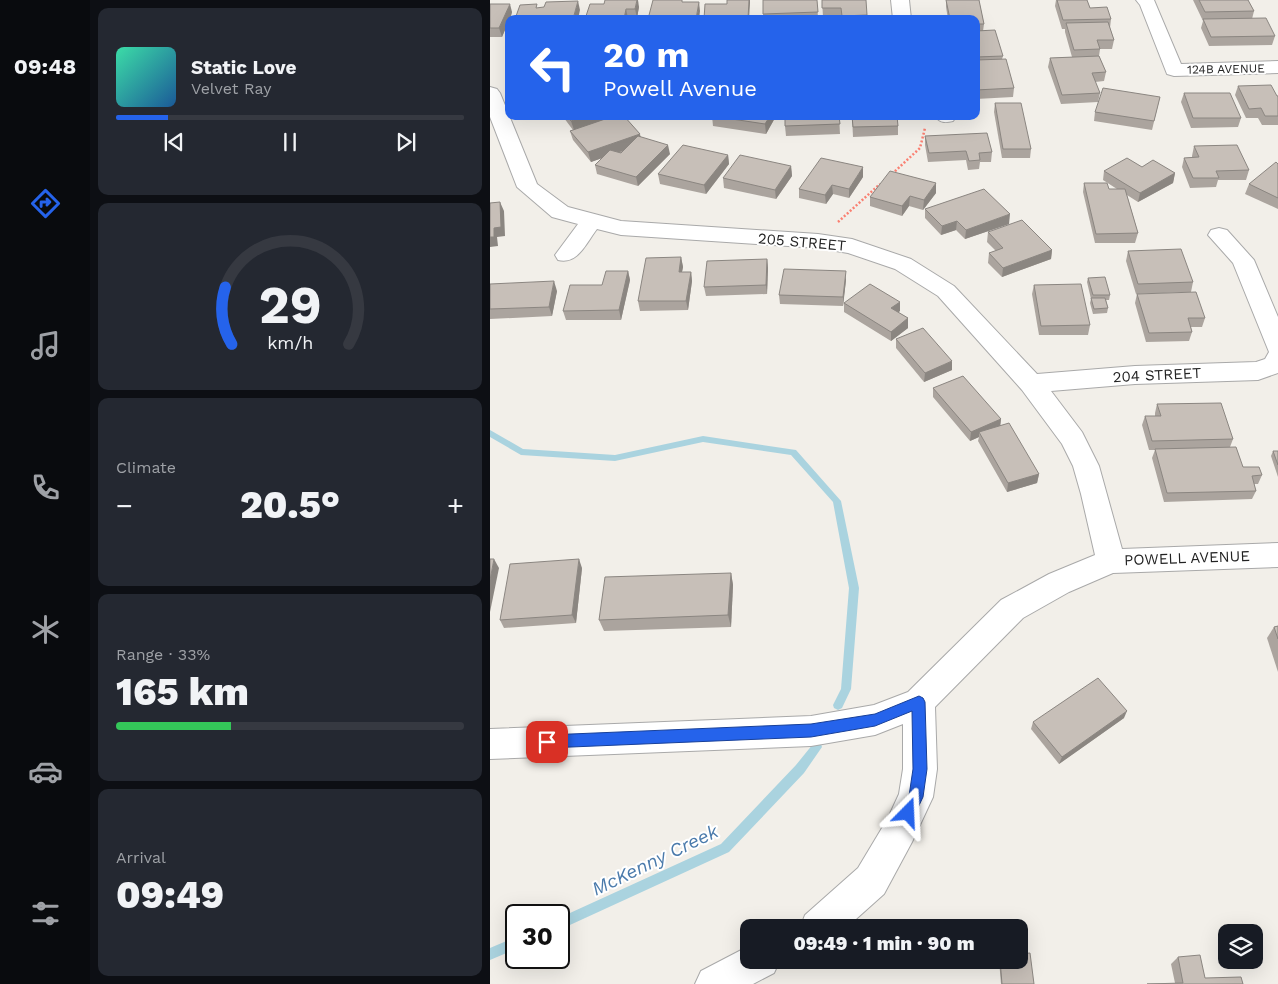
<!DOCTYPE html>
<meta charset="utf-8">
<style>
:root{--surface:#171b24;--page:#242831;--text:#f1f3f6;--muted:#9ea1a6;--line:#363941;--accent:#2563eb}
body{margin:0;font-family:"Work Sans",sans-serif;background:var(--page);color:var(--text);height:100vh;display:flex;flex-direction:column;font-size:19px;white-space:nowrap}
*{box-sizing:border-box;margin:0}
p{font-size:16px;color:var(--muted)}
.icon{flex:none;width:28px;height:28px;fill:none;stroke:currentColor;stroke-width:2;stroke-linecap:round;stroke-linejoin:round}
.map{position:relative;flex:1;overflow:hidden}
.details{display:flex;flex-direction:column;gap:8px;padding:8px;background:#0d0f14;width:400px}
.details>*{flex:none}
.top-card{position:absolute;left:15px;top:15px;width:475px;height:105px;border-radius:10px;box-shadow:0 5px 20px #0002;background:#2563eb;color:#fff;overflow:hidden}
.buttons{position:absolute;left:728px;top:924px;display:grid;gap:10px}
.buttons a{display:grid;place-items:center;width:45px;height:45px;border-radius:10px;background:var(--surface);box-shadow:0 5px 20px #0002;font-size:25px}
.speed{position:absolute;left:15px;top:904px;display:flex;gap:10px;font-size:25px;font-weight:700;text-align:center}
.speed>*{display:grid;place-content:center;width:65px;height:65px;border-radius:50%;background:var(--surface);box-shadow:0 5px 20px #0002;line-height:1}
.speed .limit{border:2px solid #111;border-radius:8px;background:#fff;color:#111}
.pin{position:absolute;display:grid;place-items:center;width:42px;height:42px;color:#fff;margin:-21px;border-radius:10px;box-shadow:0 2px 8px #0006}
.me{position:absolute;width:55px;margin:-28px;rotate:21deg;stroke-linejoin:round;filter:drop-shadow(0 0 4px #0008)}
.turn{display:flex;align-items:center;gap:18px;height:105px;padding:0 15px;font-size:22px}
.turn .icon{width:65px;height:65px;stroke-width:2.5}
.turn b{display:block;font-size:35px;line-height:42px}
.big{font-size:38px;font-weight:800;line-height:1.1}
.details .widget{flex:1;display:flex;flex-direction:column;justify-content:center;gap:8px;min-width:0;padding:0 18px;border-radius:10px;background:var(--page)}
.details .dial{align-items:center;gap:0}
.dial svg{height:130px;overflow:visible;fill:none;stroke:var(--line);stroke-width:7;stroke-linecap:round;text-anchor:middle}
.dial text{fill:var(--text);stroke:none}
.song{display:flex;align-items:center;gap:15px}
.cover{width:60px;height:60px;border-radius:8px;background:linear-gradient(135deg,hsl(160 70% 55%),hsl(210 70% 35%))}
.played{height:5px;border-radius:2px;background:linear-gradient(90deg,var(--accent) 15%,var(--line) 15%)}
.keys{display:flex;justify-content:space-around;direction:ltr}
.heat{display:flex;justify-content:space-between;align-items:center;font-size:28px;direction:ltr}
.charge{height:8px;border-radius:4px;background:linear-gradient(90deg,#34c759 33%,var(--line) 0)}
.trip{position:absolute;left:250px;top:919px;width:288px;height:50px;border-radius:10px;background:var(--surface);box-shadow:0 5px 20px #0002;font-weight:800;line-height:50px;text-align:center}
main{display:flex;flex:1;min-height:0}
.tab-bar{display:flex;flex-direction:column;width:90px;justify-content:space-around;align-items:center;background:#090b0e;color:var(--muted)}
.tab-bar .icon{width:35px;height:35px}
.tab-bar .active{color:var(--accent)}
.tab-bar b{font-size:22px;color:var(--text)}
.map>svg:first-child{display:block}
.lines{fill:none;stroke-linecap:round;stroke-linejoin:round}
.stream{fill:#aad3df;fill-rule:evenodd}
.street-casing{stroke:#a9a9a9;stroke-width:2}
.path{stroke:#fa8072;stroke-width:2.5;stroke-dasharray:2 2;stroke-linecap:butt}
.street{fill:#fff;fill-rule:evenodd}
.wall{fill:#aba49e}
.shaded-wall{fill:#8b8681}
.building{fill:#c7bfb8;stroke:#8b8681}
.route{fill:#2563eb;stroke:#184099}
.labels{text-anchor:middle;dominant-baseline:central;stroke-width:4;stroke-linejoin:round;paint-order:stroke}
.far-street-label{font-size:12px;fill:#222;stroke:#fff}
.street-label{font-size:15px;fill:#222;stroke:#fff}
.near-water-label{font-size:19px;font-style:italic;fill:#4a7aab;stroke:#fff}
</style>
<main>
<nav class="tab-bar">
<b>09:48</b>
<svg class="icon active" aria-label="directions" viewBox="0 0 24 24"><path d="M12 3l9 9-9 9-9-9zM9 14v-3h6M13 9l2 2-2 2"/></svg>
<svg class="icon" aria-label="music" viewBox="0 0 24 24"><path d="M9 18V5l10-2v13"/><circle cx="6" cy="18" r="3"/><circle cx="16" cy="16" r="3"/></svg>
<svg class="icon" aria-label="phone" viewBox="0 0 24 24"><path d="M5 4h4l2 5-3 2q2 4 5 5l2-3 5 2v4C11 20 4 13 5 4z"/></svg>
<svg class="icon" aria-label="climate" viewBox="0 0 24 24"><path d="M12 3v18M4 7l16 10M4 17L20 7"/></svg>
<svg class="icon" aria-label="car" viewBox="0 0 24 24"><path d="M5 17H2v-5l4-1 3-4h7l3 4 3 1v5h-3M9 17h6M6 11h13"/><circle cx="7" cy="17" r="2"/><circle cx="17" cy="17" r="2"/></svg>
<svg class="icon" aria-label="filters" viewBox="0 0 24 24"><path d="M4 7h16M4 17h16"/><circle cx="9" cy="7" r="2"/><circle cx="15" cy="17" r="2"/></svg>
</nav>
<section class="details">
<div class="widget">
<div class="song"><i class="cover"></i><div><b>Static Love</b><p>Velvet Ray</p></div></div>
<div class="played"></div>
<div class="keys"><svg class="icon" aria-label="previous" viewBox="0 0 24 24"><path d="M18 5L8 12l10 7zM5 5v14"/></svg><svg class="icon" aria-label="pause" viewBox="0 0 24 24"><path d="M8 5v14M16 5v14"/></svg><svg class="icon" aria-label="next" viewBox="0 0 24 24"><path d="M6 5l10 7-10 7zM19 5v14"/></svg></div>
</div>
<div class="widget dial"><svg viewBox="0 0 100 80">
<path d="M14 69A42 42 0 1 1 86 69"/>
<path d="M14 69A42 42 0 0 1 10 34" stroke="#2563eb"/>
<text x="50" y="56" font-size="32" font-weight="700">29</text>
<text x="50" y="72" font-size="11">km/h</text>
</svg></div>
<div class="widget"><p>Climate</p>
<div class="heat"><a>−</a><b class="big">20.5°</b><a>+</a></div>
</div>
<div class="widget"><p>Range · 33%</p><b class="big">165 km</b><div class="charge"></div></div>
<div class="widget"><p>Arrival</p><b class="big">09:49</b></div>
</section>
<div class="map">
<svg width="788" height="984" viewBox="0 0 788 984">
<rect width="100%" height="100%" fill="#f2efe9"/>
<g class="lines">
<g class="stream">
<path d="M0 430 33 449 125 455 213 436 306 450 351 501 369 588 361 689 352 708 348 710 344 708 343 705 351 689 359 588 343 502 301 455 213 442 125 461 31 455 0 437Z"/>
<path d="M327 742 331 744 332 747 314 773 239 852 69 930V918L231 844 306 765 323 744Z"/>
<path d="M26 937V949L0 960V948Z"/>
</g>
<defs>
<g id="street">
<path d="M401 0H419L421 19H403Z"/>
<path d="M646 0H664L691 64 788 61V73L684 76 677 74 650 5Z"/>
<path d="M0 87 7 89 10 93 47 184 78 207 131 221 328 234 362 239 421 259 464 286 547 374 645 366 766 362 775 359 779 352 743 263 718 235 721 230 729 228 737 230 764 260 788 317V373L768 380 645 384 561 391 592 432 609 466 632 549 788 543V567L623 573 579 592 533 618 445 707 447 769 443 797 422 842 394 894 356 928H310L315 915 368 868 398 818 409 794 413 769V724L385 735 321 746 0 759V729L321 716 384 705 418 692 511 600 559 574 605 555 591 494 583 466 572 444 532 390 448 296 405 269 358 253 328 248 131 235 107 229C96 243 88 265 68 260L65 255 88 224 62 217 27 187 0 117Z"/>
<path d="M445 116H465L466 117 463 121C455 123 450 123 445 116Z"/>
<path d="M259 946V960H290L284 973 263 984H205L211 971Z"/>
</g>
</defs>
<use href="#street" class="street-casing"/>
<g class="path">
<path d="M402 174 430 148 435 128"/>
<path d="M348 222 390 184"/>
</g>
<use href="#street" class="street"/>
</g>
<g class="wall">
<path d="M327 0 328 19H274L273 14Z"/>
<path d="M332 0 377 15V19H352L351 16 333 17Z"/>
<path d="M456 0H489L494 24 493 31 513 56 512 59 524 88 523 97 486 99V19H458L456 7Z"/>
<path d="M566 0H597L600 8 621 19 620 28 624 40 622 49H610L609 56 616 72 614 81 605 82 610 93 608 102 571 104 558 67 560 58 582 57 575 32V29H572L565 6Z"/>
<path d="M703 0H758L764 11 762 19 785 36 782 45 719 46 711 28 713 21Z"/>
<path d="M0 4 22 12 20 19H19L12 37H0Z"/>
<path d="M149 7 147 18H138V19H97L96 16Z"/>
<path d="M748 86 788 96V125H772L768 118H756L745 95Z"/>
<path d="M694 93 751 118 748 127 701 128 691 102Z"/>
<path d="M670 97 662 130 604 121 605 112Z"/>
<path d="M505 103 541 149 540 158H512L504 112Z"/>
<path d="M73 116H134L151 137 180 154 148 186 107 174 105 165 112 158 101 162 83 140 80 131 83 130 74 118Z"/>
<path d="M222 116H286L276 134 223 126Z"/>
<path d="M349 116 350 134 296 136 295 126Z"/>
<path d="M362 116 408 126V135L363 137Z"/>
<path d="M435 136 502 152 501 162H490L489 169 478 170 476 160 438 162 435 145Z"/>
<path d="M704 146 759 170 756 180H728L726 187 700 188 692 167 694 158 702 157V156Z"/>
<path d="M238 155 239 164 216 194 170 184 168 174Z"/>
<path d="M788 164V209L755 194 759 184Z"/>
<path d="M301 166 302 176 286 199 234 188 233 178Z"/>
<path d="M652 167 685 173 683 183 648 202 637 195 648 233 645 243H605L593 192 594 183 619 189H627L613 180 614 171Z"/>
<path d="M373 177 359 198 343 194 336 204 309 198V189Z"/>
<path d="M446 193 433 210 419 206 412 216 380 206V197Z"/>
<path d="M435 209 519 224 475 239 466 230 451 235 435 218Z"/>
<path d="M498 232 562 250 561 259 512 277 498 263 499 253 506 251 497 242Z"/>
<path d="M638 251 703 282 701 292 646 294 636 261Z"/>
<path d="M191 257 193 267 192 272H201L202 281 198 310 150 311 148 301Z"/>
<path d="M277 259 278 268 277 294 216 296 214 287Z"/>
<path d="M138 271 140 280 131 320H76L73 311 112 285Z"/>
<path d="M598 278 620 295 619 300H616L618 308 617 313 603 314 600 303 601 299 597 282Z"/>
<path d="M356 280 353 306 290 304 289 295Z"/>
<path d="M0 284 67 291 62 316 0 319Z"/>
<path d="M544 285 600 325 598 335H549L542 294Z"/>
<path d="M647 294 715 318 712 327H701L702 332 699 341 656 342 645 303Z"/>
<path d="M410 302V311L408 312 418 318V328L401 341 354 312V303Z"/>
<path d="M406 339 462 370 434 382 406 348Z"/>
<path d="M443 388 511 419 510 426 549 474 547 483 517 492 488 441 489 437 480 441 443 397Z"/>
<path d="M667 404 743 439 740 447 753 467 772 475 768 484H764L766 491 762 499 674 502 662 458 665 450H659L652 425 655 416H665V413Z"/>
<path d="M783 451H788V477L781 456Z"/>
<path d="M92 568 86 623 14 628 10 620Z"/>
<path d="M241 573 243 585 241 627 114 631 109 620Z"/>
<path d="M788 626V672L777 638 784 627Z"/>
<path d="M634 718 569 764 541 729 543 722Z"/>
<path d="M688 957 715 978 753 984 685 983 681 964Z"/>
<path d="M509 960H529L544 984H511Z"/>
</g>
<g class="shaded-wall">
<path d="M147 0H148L149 7 147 18 145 9Z"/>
<path d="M259 0H260V3L259 19H258Z"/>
<path d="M88 1 90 10 88 19H83Z"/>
<path d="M209 2 210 11 209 19H206Z"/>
<path d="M20 4 22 12 20 19H19V21L12 37 9 28Z"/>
<path d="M136 9 138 18V19H134Z"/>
<path d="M97 116H127L84 130 81 121Z"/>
<path d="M280 116H286L276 134 275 124Z"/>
<path d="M150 134 152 144 101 162 98 152Z"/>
<path d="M178 145 180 154 148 186 146 177Z"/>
<path d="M238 155 239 164 216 194 214 185Z"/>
<path d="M301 166 302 176 286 199 285 190Z"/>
<path d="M373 167V177L359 198V189Z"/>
<path d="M685 173 683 183 648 202 650 193Z"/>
<path d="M446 183V193L433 210 434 200Z"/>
<path d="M342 185 343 194 336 204 335 195Z"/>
<path d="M420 196 419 206 412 216V206Z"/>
<path d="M10 202 14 211 15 236 7 237 8 246 0 247V237Z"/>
<path d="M520 214 519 224 475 239 476 230Z"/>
<path d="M467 221 466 230 451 235 452 226Z"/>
<path d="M562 250 561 259 512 277 513 268Z"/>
<path d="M191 257 193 267 190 281 189 272Z"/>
<path d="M277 259 278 268 277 294 276 285Z"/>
<path d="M138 271 140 280 131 320 129 310Z"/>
<path d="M356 271V280L353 306V297Z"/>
<path d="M201 272 202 281 198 310 196 301Z"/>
<path d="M64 281 67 291 62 316 59 307Z"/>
<path d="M410 302V311L401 318V308Z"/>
<path d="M418 318V328L401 341V332Z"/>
<path d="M462 361V370L434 382 435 373Z"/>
<path d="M511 419 510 428 489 432V437L480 441 481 432Z"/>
<path d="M549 474 547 483 517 492 518 483Z"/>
<path d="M4 559 9 568 0 612V580Z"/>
<path d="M89 559 92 568 86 623 82 615Z"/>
<path d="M241 573 243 585 241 627 238 615Z"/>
<path d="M637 711 634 718 569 764 572 757Z"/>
</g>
<g class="building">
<path d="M115 0H147L145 9H136L134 19H104L105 16H96L100 4H114Z"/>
<path d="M163 0H192V2H209L206 19H158Z"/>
<path d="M237 0H259L258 19H214L215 4H237Z"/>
<path d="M273 0H327L328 12 273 14Z"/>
<path d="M332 0H376L377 15 352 16 351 8H332Z"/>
<path d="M456 0H489L494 24H486V19H460Z"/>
<path d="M567 0H597L600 8 617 7 621 19 573 20Z"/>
<path d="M709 0H758L764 11 715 12Z"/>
<path d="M88 1 83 19H25L30 5 47 4 46 8 54 7 56 2Z"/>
<path d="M0 4H20L9 28H0Z"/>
<path d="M776 18 785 36 721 37 713 19Z"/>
<path d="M618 22 624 40H607L610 49 584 50 576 23Z"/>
<path d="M505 30 513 56 486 57V31Z"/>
<path d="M609 56 616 72 602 73 610 93 572 95 560 58Z"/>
<path d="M516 59 524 88 486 90V60Z"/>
<path d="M781 85 787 96H788V116H775L771 108 759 109 748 86Z"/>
<path d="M613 88 670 97 664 121 605 112Z"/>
<path d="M694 93H740L751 118H703Z"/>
<path d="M505 103H531L541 149H513Z"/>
<path d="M77 116H97L81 121Z"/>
<path d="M124 116H134L150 134 98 152 80 131Z"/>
<path d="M222 116H280L275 124Z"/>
<path d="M295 116H349L350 124 295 126Z"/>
<path d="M362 116H407L408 126 363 127Z"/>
<path d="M497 133 502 152 489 153 490 160 479 161 476 151 439 153 435 136Z"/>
<path d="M148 136 178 145 146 177 105 165 120 150 131 153Z"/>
<path d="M193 145 238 155 214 185 168 174Z"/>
<path d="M747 145 759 170 726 171 729 178H703L694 158 709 157 704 146Z"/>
<path d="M250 155 301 166 285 190 233 178Z"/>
<path d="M331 158 373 167 359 189 342 185 335 195 309 189Z"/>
<path d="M637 158 652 167 663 160 685 173 650 193 614 171Z"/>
<path d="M786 162 788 164V198L759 184Z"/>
<path d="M400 171 446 183 434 200 420 196 412 206 380 197Z"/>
<path d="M594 183H617L619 189H635L648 233 606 234Z"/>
<path d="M494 189 520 214 476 230 467 221 452 226 435 209Z"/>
<path d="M10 202 11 227 4 228V237H0V203Z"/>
<path d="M532 220 562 250 513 268 499 253 513 248 498 232Z"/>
<path d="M691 249 703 282 648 284 638 251Z"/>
<path d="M191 257 189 272H201L196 301H148L156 258Z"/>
<path d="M277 259 276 285 214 287 217 261Z"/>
<path d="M294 269 356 271 353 297 289 295Z"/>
<path d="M116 271H138L129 310 73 311 80 285H112Z"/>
<path d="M615 277 620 295H603L598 278Z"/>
<path d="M64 281 59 307 0 309V284Z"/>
<path d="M380 284 410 302 401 308 418 318 401 332 354 303Z"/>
<path d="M591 284 600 325 551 326 544 285Z"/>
<path d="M706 292 715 318H698L702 332 659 333 647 294Z"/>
<path d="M601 298H615L618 308 604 309Z"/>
<path d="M433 328 462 361 435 373 406 339Z"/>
<path d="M473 376 511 419 481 432 443 388Z"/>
<path d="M731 403 743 439 662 441 655 416H671L667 404Z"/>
<path d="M519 423 549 474 518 483 489 432Z"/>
<path d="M746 447 753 467H769L772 475 762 476 766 491 677 493 665 449Z"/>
<path d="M783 451H788V465Z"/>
<path d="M0 559H4L0 580Z"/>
<path d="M89 559 82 615 10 620 20 564Z"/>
<path d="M241 573 238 615 109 620 115 577Z"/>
<path d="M788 626V639L784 627Z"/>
<path d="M608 678 637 711 572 757 543 722Z"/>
<path d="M540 953 544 984H512L510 960H529V954Z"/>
<path d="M710 955 715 978 751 977 753 984H657L693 983 688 957Z"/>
</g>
<path class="route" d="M429 696 433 698 435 702 437 769 433 797 423 818 418 820 413 818 411 813 419 796 423 769 422 711 385 726 321 737 57 748 52 746 50 742 52 737 57 735 321 724 385 714Z"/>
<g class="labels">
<g class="far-street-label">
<text transform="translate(736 69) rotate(-1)">124B AVENUE</text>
</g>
<g class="street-label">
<text transform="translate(312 242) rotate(5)">205 STREET</text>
<text transform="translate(667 375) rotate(-3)">204 STREET</text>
<text transform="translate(697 558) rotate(-2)">POWELL AVENUE</text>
</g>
<g class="near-water-label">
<text transform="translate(165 860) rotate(-26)">McKenny Creek</text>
</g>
</g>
</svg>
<div class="buttons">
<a><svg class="icon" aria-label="layers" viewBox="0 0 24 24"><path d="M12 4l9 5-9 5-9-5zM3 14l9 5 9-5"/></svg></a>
</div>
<div class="speed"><div class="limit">30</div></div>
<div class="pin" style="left:57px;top:742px;background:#d93025"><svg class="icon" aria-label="arrive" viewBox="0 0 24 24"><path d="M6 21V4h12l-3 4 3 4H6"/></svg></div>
<svg class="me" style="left:418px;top:813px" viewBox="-20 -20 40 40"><path d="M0-17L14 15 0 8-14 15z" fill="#2563eb" stroke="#fff" stroke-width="4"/></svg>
<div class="trip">09:49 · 1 min · 90 m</div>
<div class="top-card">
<div class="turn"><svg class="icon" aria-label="left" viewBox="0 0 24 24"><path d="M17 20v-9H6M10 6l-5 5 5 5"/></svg><div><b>20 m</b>Powell Avenue</div></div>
</div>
</div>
</main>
